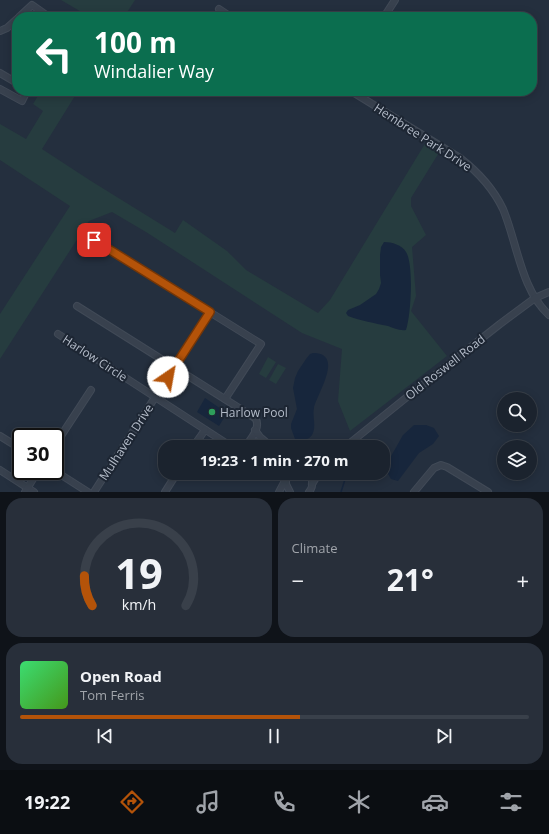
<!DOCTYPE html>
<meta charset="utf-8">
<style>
:root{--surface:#1b232e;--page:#282f3a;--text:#f1f3f6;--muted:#a0a4aa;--line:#39404a;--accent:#b45309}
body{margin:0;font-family:"Open Sans",sans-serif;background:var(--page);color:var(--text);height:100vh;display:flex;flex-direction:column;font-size:15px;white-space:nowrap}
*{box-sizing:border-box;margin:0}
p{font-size:13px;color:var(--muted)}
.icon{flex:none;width:22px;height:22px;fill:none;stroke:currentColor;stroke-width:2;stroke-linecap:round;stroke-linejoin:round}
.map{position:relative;height:492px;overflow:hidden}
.panel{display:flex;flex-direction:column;gap:6px;padding:6px;background:#0f1319;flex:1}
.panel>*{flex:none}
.guide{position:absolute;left:12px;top:12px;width:525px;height:84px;border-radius:16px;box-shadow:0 2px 10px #0003,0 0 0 1px var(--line);background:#0b6e4f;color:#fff;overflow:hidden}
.buttons{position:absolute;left:497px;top:392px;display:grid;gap:8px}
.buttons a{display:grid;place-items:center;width:40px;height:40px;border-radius:50%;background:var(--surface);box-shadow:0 2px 10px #0003,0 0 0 1px var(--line);font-size:20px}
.speed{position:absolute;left:12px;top:428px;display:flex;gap:8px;font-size:20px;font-weight:700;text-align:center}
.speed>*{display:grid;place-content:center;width:52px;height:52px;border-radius:50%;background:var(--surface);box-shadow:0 2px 10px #0003,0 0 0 1px var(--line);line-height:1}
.speed .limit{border:2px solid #111;border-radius:6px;background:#fff;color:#111}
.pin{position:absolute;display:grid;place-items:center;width:34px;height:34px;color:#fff;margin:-17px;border-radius:8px;box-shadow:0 2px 6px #0006}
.me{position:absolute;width:44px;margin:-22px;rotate:33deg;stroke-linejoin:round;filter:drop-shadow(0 0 3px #0008)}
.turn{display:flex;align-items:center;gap:14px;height:84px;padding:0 16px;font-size:18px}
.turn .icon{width:52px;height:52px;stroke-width:2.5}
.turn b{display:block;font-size:28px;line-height:34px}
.big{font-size:30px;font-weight:700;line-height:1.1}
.panel .widget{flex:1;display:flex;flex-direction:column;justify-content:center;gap:6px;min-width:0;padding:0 14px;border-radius:16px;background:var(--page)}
.panel .dial{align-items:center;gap:0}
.dial svg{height:104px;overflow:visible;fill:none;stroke:var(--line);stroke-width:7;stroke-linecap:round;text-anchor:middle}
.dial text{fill:var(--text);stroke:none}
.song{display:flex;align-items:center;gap:12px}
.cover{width:48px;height:48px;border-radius:6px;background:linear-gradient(135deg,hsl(140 70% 55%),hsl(100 70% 35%))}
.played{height:4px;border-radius:2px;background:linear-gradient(90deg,var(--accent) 55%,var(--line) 55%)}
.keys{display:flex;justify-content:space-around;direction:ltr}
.heat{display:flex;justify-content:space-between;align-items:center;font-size:22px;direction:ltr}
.panel .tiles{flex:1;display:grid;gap:6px;grid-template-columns:1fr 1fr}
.widget:last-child{grid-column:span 2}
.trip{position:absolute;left:158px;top:440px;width:232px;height:40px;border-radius:16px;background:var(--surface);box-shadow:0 2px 10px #0003,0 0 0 1px var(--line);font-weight:700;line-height:40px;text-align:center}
.tab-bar{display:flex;height:64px;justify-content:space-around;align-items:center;background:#0b0e12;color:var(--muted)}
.tab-bar .icon{width:28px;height:28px}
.tab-bar .on{color:var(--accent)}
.tab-bar b{font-size:18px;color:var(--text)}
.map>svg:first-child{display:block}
.green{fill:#263c3f}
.water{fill:#17263c}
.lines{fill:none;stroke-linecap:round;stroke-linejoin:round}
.stream{stroke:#17263c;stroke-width:1.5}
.minor-casing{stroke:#414a57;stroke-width:8}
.minor{stroke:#38414e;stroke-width:6}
.route-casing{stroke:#753606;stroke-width:10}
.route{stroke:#b45309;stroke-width:7}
.leisure-dot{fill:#2e9e5b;stroke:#1d2633;stroke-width:1.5}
.labels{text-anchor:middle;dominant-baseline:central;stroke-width:4;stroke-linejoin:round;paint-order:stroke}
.street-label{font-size:12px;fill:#b4bcc9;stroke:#1d2633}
.poi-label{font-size:12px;fill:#b4bcc9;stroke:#1d2633;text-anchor:start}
</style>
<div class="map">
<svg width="549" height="492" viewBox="0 0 549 492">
<rect width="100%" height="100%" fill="#242f3e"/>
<g class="green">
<path d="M61 0H135L124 17H90Z"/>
<path d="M41 91H78L42 149 91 181 175 233 183 220 227 251 246 270 318 313 330 300 426 142 440 151 411 198V206L426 235 412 247 416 296 411 311 447 356 350 431 338 401 342 349 302 333 146 232 112 212 89 221 0 359V314L70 206 0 160V124L26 139 43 111 33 104Z"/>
<path d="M268 357 276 362 266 378 259 374Z"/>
<path d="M278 364 286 368 276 384 269 380Z"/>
</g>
<g class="water">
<path d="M384 242C392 242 402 245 406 252 414 264 411 316 406 330 399 331 394 328 388 326 374 323 361 321 348 316L346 313 348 310 360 305 376 294 379 289 381 283 380 275V255L381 247Z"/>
<path d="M313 353C345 353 317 394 314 408 312 416 317 427 312 435 308 441 301 440 295 439L291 428V424L297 409 293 388 295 378 298 371 306 359 310 354Z"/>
<path d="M205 398 227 413 219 426 197 412Z"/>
<path d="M414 425H426L434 428 439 436 433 444 419 453 398 481 391 479 387 472 390 458 403 435Z"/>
</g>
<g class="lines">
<path class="stream" d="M341 492 347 473"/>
<defs>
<g id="minor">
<path d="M219 9 231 17"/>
<path d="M19 17 32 5 49 17"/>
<path d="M384 17 395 0"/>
<path d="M0 31 7 28 17 19"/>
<path d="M0 73 17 83"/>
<path d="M0 89 22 101 27 91"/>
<path d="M351 91 460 158C478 172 493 188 503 209 517 242 521 290 549 315"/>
<path d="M94 240 261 344 225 399"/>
<path d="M77 306 255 418C262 427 250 440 245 447"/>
<path d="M58 334 232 447"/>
<path d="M255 430 260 437 272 447"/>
<path d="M0 436 21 449"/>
<path d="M247 444 254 445 260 447"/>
<path d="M55 445 91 390"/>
<path d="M193 447 205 430"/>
<path d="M345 447 407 397 500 324 535 298 549 292"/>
<path d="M0 470 34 492"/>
<path d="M55 471 88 492"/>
<path d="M308 473C313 479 314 486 309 492"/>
<path d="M286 480V484L290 492"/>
<path d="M312 484 319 473"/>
<path d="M25 492 38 471"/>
<path d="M94 492 210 312"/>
<path d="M165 492 177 473"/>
<path d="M279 492 289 473"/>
<path d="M414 492 434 468 441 465 447 467 488 492"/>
</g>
</defs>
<use href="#minor" class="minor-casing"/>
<use href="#minor" class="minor"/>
</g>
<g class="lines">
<defs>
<path id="route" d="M94 240 210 312 168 377"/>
</defs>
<use href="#route" class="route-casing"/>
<use href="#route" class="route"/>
</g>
<circle class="leisure-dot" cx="212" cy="412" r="4"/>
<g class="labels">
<g class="street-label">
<text transform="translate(423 137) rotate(33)">Hembree Park Drive</text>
<text transform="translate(95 358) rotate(33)">Harlow Circle</text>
<text transform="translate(445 367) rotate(-38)">Old Roswell Road</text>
<text transform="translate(126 442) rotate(-57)">Mulhaven Drive</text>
</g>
<g class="poi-label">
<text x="220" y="412">Harlow Pool</text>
</g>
</g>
</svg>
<div class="buttons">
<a><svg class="icon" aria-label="search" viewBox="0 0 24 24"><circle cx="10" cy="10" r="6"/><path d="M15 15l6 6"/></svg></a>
<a><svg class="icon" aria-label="layers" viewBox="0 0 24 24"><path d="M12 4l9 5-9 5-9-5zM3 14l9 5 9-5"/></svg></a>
</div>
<div class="speed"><div class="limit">30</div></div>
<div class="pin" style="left:94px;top:240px;background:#d93025"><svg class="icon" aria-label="arrive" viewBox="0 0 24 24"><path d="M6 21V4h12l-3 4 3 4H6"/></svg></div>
<svg class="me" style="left:168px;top:377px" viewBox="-20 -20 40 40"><circle r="19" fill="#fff"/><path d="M0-13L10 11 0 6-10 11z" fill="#b45309"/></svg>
<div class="trip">19:23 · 1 min · 270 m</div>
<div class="guide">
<div class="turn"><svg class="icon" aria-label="left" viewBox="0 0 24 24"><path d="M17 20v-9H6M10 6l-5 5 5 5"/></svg><div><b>100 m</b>Windalier Way</div></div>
</div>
</div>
<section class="panel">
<div class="tiles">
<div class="widget dial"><svg viewBox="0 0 100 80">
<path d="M14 69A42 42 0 1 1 86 69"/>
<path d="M14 69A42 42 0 0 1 8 46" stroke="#b45309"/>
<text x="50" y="56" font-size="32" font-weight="700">19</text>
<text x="50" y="72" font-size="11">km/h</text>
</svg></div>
<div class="widget"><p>Climate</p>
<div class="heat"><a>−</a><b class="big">21°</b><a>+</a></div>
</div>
<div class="widget">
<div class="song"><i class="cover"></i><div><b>Open Road</b><p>Tom Ferris</p></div></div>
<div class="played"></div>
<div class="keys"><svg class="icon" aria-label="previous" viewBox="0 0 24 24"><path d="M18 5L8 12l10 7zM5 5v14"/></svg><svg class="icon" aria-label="pause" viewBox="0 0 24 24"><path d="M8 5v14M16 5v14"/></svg><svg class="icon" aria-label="next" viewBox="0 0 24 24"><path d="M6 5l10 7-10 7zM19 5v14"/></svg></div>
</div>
</div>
</section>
<nav class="tab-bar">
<b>19:22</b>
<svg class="icon on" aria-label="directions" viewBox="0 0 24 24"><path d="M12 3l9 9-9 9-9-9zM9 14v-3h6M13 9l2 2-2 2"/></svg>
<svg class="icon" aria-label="music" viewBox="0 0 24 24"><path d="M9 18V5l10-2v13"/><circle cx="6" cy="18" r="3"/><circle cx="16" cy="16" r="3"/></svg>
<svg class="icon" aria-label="phone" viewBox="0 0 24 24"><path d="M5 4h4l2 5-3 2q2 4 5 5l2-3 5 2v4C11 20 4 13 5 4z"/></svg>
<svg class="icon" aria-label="climate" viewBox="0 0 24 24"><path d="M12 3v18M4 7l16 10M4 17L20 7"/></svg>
<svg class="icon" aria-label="car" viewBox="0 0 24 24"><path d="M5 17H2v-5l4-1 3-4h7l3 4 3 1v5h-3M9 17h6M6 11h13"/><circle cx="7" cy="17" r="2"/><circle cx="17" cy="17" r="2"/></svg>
<svg class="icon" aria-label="filters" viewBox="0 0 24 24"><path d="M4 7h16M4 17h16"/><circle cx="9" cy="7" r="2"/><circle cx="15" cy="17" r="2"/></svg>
</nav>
